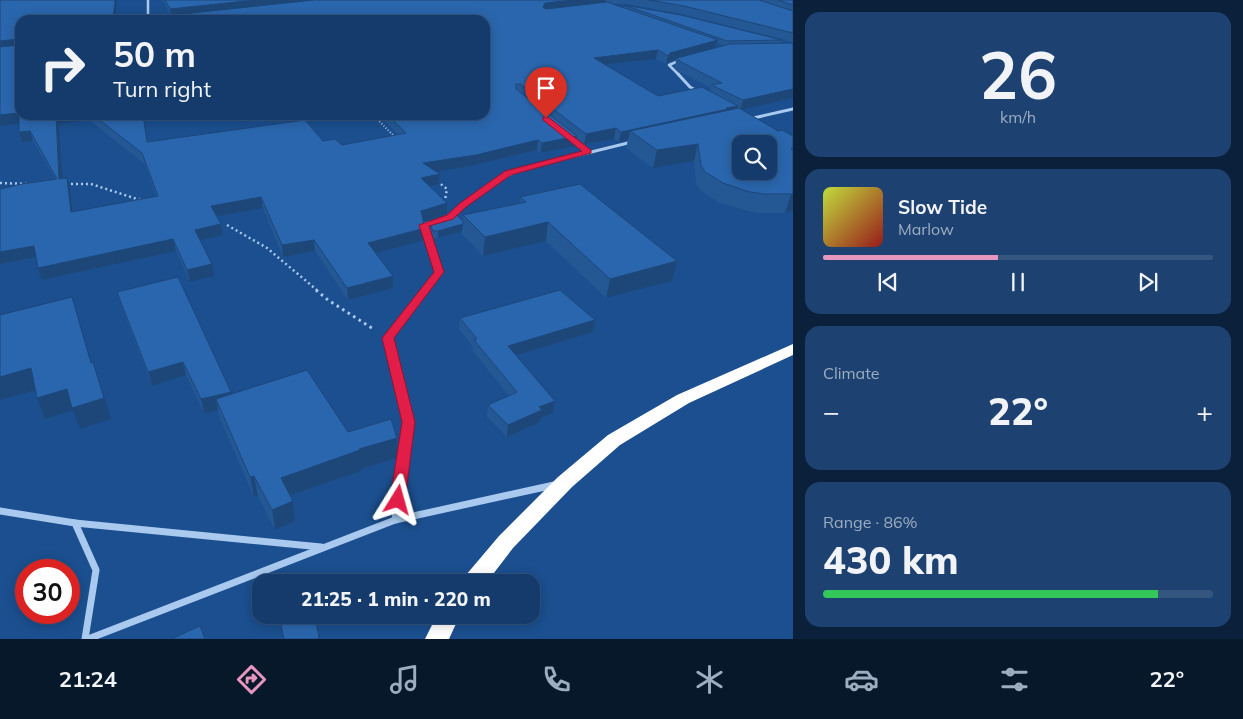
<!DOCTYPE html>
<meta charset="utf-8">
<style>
:root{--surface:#143b6b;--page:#1d4271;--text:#f1f3f6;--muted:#9dadc1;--line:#33557e;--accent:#e797bd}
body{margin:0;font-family:Mulish,sans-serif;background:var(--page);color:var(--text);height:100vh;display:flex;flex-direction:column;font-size:19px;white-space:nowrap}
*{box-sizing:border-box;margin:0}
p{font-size:16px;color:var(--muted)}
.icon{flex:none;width:28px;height:28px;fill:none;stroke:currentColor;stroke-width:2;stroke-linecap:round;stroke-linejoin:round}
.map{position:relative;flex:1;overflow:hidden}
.sheet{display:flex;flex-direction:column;gap:12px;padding:12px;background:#0b203b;width:450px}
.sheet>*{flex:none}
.top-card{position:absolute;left:15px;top:15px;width:475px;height:105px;border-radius:15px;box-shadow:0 2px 12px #0003,0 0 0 1px var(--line);background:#143b6b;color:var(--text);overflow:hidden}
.controls{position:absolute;left:732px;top:135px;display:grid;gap:10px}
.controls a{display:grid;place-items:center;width:45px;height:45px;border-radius:10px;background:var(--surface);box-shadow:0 2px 12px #0003,0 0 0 1px var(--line);font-size:25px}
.speed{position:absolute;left:15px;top:559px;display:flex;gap:10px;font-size:25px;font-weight:700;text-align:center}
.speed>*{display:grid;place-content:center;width:65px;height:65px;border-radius:50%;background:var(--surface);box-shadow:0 2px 12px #0003,0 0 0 1px var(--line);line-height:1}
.speed .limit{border:8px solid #d22;background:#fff;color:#111}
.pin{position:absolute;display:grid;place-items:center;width:42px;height:42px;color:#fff;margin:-51px -21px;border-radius:50% 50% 50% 0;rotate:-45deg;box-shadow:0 0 5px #0007}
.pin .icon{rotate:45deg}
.me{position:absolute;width:55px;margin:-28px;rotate:8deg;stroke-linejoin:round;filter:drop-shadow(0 0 4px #0008)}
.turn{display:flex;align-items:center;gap:18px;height:105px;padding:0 15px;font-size:22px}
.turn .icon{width:65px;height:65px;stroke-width:2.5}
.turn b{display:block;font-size:35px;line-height:42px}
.big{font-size:38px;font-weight:800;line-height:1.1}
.sheet .card{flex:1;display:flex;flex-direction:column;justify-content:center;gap:8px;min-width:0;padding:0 18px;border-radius:15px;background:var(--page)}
.sheet .dial{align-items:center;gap:0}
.dial b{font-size:65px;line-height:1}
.song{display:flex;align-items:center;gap:15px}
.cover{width:60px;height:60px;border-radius:8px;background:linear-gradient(135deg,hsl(70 70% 55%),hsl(0 70% 35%))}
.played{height:5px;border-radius:2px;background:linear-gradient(90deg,var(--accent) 45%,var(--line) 45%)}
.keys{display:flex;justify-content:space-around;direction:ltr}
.heat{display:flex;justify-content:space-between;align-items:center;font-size:28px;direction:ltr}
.charge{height:8px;border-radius:4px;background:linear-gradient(90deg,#34c759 86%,var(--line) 0)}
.trip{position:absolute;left:252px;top:574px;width:288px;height:50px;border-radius:15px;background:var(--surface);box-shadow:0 2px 12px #0003,0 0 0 1px var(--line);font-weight:800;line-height:50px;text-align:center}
.tab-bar{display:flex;height:80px;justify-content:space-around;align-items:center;background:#08182b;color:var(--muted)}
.tab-bar .icon{width:35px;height:35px}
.tab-bar .selected{color:var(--accent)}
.tab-bar b{font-size:22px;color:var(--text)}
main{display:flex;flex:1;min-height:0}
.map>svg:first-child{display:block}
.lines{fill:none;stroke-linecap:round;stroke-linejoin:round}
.path-far2{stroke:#a9c9ee;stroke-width:2;stroke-dasharray:1 2;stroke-linecap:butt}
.path-far1{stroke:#a9c9ee;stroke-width:2.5;stroke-dasharray:2 3;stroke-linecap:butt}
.path{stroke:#a9c9ee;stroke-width:3;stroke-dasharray:2.5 4;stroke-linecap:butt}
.street-far4{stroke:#a9c9ee;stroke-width:2.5}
.street-far3{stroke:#a9c9ee;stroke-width:3}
.street-far2{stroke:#a9c9ee;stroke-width:4.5}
.street-far1{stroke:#a9c9ee;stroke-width:5.5}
.street{stroke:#a9c9ee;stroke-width:7}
.highway{fill:#fff;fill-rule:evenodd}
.wall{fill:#245895;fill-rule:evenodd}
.shaded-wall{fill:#1d4779}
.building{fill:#2a66ad;stroke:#1d4779;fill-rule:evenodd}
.route{fill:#e11d48;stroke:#92132f}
</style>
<main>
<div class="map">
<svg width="793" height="639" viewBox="0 0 793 639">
<rect width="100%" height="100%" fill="#1b4f8f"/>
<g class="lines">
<path class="path-far2" d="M373 115 397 139"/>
<g class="path-far1">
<path d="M437 181 447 189 445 200"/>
<path d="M0 183 28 184"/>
<path d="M66 184H91L140 200"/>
<path d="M227 225 267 248 318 291"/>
</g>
<path class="path" d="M316 290 328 300 375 330"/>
<g class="street-far4">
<path d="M148 0V20"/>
<path d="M679 75 669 65 681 60"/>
</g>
<g class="street-far3">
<path d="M678 74 690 87 697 91"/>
<path d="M749 119 793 109"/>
<path d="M571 138 588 152"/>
<path d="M518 170 632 142"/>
</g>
<g class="street-far2">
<path d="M450 217C471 198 496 176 523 169"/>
<path d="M424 291 439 272 424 225 435 222"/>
</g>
<path class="street-far1" d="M406 445 409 423 388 338 425 290"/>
<g class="street">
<path d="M0 511 75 523 96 570 85 639"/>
<path d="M395 520 406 443"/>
<path d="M75 523 321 547"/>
<path d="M88 639 395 520 554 485"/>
</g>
<g class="highway">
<path d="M793 344V355L689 403 620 445 572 487 513 548 487 582H463L466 575 499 536 558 477 608 435 677 395Z"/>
<path d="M437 615H460L449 639H425Z"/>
</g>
</g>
<g class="wall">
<path d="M0 0H117L116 20H20V115H144L148 142 323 141 342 145 398 135 379 115H485V20H174L173 16 171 17 163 0H793V42L682 14 627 4H611L624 8V5L782 40 781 43 741 110 778 131 793 136V210L785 213H758L744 210 718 202 700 190 696 184 694 161 653 168 626 148 628 140 619 142 614 139 584 144 576 138 575 146 540 153 537 150 475 165 436 171 440 174 439 184 430 187 447 203V214L423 222 425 240 375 253 393 276V288L348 300 315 251 283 257 263 208 217 216 221 224 223 235 200 240 214 276 190 282 176 251 42 280 36 258 0 264V189L55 179 33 141 22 142 19 123 0 126ZM717 43 724 45 716 47ZM656 59 666 64 668 62 676 60 675 67 678 71 711 88 710 91 658 96 606 65ZM89 120 145 164 156 196 73 212 70 188 67 178H62L59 124Z"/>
<path d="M520 197 672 281 606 298 546 241 483 256 462 234V231L438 238H432L429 228V221H463V215L520 203Z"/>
<path d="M117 292 232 394 348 432 397 458 361 469V471L290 496 293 501 295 521 275 530 258 496 254 497 220 419 218 410 204 413 186 375 152 386 121 306Z"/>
<path d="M460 318 595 320 593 332 516 355 553 413 541 418 540 422 507 437 487 417 488 405 509 396 473 351V347L459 329Z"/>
</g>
<g class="shaded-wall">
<path d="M115 0H117L116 20H113Z"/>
<path d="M255 0H327L173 15V16L171 17 170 9Z"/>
<path d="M574 0H606L605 4 544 11 543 7 545 3Z"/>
<path d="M19 39 20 48 0 50V41Z"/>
<path d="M718 40 715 49 677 58 676 60 668 62 666 64 668 56 670 53Z"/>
<path d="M658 50 656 59 593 66 594 58Z"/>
<path d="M793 89V98L740 110 743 100Z"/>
<path d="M738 106 735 115 630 131 628 140 619 142 621 132Z"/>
<path d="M19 113 23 123 0 126V115Z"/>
<path d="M56 115H88L89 120 59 124 63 189 59 179Z"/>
<path d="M143 115H144L149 152 147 142Z"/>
<path d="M616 128 614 139 584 144 586 134Z"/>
<path d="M30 131 33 141 22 142 19 132Z"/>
<path d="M577 136 575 146 540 153 542 143Z"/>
<path d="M538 140 537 150 475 165 422 174 423 163Z"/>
<path d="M698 144 694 161 653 168 657 150Z"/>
<path d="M440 174 439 184 421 189V178Z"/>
<path d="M67 178 70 188 74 223 71 212Z"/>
<path d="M791 194H793V210L785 213Z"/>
<path d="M261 197 263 208 213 217 211 206Z"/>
<path d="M447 203V214L421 223V211Z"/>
<path d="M548 222 546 241 483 256 485 237Z"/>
<path d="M221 224 223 235 197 241 195 230Z"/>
<path d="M463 224 462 231 438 238V231Z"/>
<path d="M425 228V240L368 255V243Z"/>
<path d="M173 239 176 251 42 280 38 268Z"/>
<path d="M314 240 315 251 283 257 282 245Z"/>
<path d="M34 246 38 257 0 264V252Z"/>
<path d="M677 261 672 281 606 298 610 279Z"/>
<path d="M212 264 214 276 190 282 187 270Z"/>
<path d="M393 276V288L348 300 347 288Z"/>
<path d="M72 297 78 317 97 383 91 363Z"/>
<path d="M595 320 593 332 507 358 508 346Z"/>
<path d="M93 362 111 419 80 429 73 410 45 419 37 398Z"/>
<path d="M183 362 186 375 152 386 148 372Z"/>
<path d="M31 368 39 389 0 400V377Z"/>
<path d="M231 392 234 406 216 399 218 410 204 413 201 399Z"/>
<path d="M555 401 553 413 541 418 540 422 507 437 508 425 539 407Z"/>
<path d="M397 438V458L361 469V471L283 498 281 478 359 449Z"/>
<path d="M254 476 258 496 254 497 250 477Z"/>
<path d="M293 501 295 521 275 530 272 510Z"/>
</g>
<g class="building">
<path d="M0 0H115L113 20H20V41L19 39 0 41Z"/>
<path d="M165 0H255L170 9Z"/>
<path d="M314 0H574L545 3 543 7 546 9 607 2 718 40 670 53 668 56 658 50 594 58 658 96 702 87 738 106 726 108 728 109 621 132 616 128 586 134 520 84H516V89L577 136 542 143 538 140 476 155 423 163 440 174 421 178 447 203 421 211 425 228 368 243 393 276 347 288 314 240 282 245 261 197 211 206 221 224 195 230 212 264 187 270 173 239 38 268 34 246 0 252V189L22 184 57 179 30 131 19 132V113L0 115V47L18 45 20 43V115H56L59 179 67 178 71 212 158 196 142 153 93 115H143L147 142 305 120 323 141 335 139 342 145 406 133 388 115H485V20H176L173 15Z"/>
<path d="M649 0H759L793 11V33L684 6Z"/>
<path d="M778 0H793V5Z"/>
<path d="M624 5 681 15 782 40 727 41Z"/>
<path d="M793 43V89L743 100 711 85 722 83 681 62 677 58 730 44Z"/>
<path d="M739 108 778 131 782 130 793 136V148L791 149 793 150V194H764L750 192 723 183 705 172 701 166 698 144 657 150 630 131ZM741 144H769V171H741Z"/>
<path d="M580 184 677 261 610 279 548 222 485 237 463 215 526 202 520 197Z"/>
<path d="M454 213 463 221V224L438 231H433L429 221Z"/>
<path d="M178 277 231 392 201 399 183 362 148 372 117 292Z"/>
<path d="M560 290 595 320 508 346 555 401 539 407 542 410 508 425 488 405 517 392 474 340 477 339 460 318Z"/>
<path d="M72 297 91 363 93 362 104 398 72 408 67 389 37 398 31 368 0 377V315Z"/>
<path d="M307 370 348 432 391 419 397 438 359 449 360 450 281 478 293 501 272 510 254 476 250 477 216 399Z"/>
<path d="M304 574 306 582H282Z"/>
<path d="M279 615H314L319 636 318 639H284Z"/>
<path d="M200 626 205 639H171Z"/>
</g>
<path class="route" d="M543 117H548L591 150V153L511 175 466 207 453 219 429 226 444 272 394 338 415 422 405 500 403 504 398 506 392 504 390 500 402 422 382 338 434 272 419 225 447 215 460 203 505 171 582 151 543 120Z"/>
</svg>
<div class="controls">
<a><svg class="icon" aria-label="search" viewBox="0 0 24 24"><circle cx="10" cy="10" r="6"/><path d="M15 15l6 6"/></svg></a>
</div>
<div class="speed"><div class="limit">30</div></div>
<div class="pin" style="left:546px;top:118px;background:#d93025"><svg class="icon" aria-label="arrive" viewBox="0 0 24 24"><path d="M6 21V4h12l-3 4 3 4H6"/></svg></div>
<svg class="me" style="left:398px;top:500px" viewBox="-20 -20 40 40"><path d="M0-17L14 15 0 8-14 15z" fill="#e11d48" stroke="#fff" stroke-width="4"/></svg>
<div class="trip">21:25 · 1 min · 220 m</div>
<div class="top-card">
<div class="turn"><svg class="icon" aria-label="right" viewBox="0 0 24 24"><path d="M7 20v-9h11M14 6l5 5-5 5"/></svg><div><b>50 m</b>Turn right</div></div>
</div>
</div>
<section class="sheet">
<div class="card dial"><b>26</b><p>km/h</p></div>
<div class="card">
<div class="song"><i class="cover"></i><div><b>Slow Tide</b><p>Marlow</p></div></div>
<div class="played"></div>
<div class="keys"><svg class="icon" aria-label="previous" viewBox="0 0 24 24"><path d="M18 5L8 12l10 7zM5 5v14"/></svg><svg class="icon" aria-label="pause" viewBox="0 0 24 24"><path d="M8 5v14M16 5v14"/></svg><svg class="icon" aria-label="next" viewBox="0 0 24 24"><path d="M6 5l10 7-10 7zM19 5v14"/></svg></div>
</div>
<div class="card"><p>Climate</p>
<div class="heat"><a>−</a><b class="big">22°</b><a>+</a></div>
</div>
<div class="card"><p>Range · 86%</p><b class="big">430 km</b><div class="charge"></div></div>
</section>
</main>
<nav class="tab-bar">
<b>21:24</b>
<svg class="icon selected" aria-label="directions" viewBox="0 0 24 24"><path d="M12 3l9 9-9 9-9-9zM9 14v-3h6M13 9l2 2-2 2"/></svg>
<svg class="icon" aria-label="music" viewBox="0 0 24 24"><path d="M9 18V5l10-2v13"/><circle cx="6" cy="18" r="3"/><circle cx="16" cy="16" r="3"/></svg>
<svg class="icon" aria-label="phone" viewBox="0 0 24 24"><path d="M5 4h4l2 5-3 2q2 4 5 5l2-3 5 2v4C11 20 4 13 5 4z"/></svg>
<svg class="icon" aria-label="climate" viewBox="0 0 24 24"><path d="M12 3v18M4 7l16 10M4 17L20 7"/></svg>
<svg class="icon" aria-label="car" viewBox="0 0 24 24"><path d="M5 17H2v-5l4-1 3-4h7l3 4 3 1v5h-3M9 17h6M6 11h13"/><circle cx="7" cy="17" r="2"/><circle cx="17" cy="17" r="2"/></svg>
<svg class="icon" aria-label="filters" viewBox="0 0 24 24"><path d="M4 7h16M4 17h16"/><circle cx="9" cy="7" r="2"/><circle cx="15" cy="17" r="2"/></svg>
<b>22°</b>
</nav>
